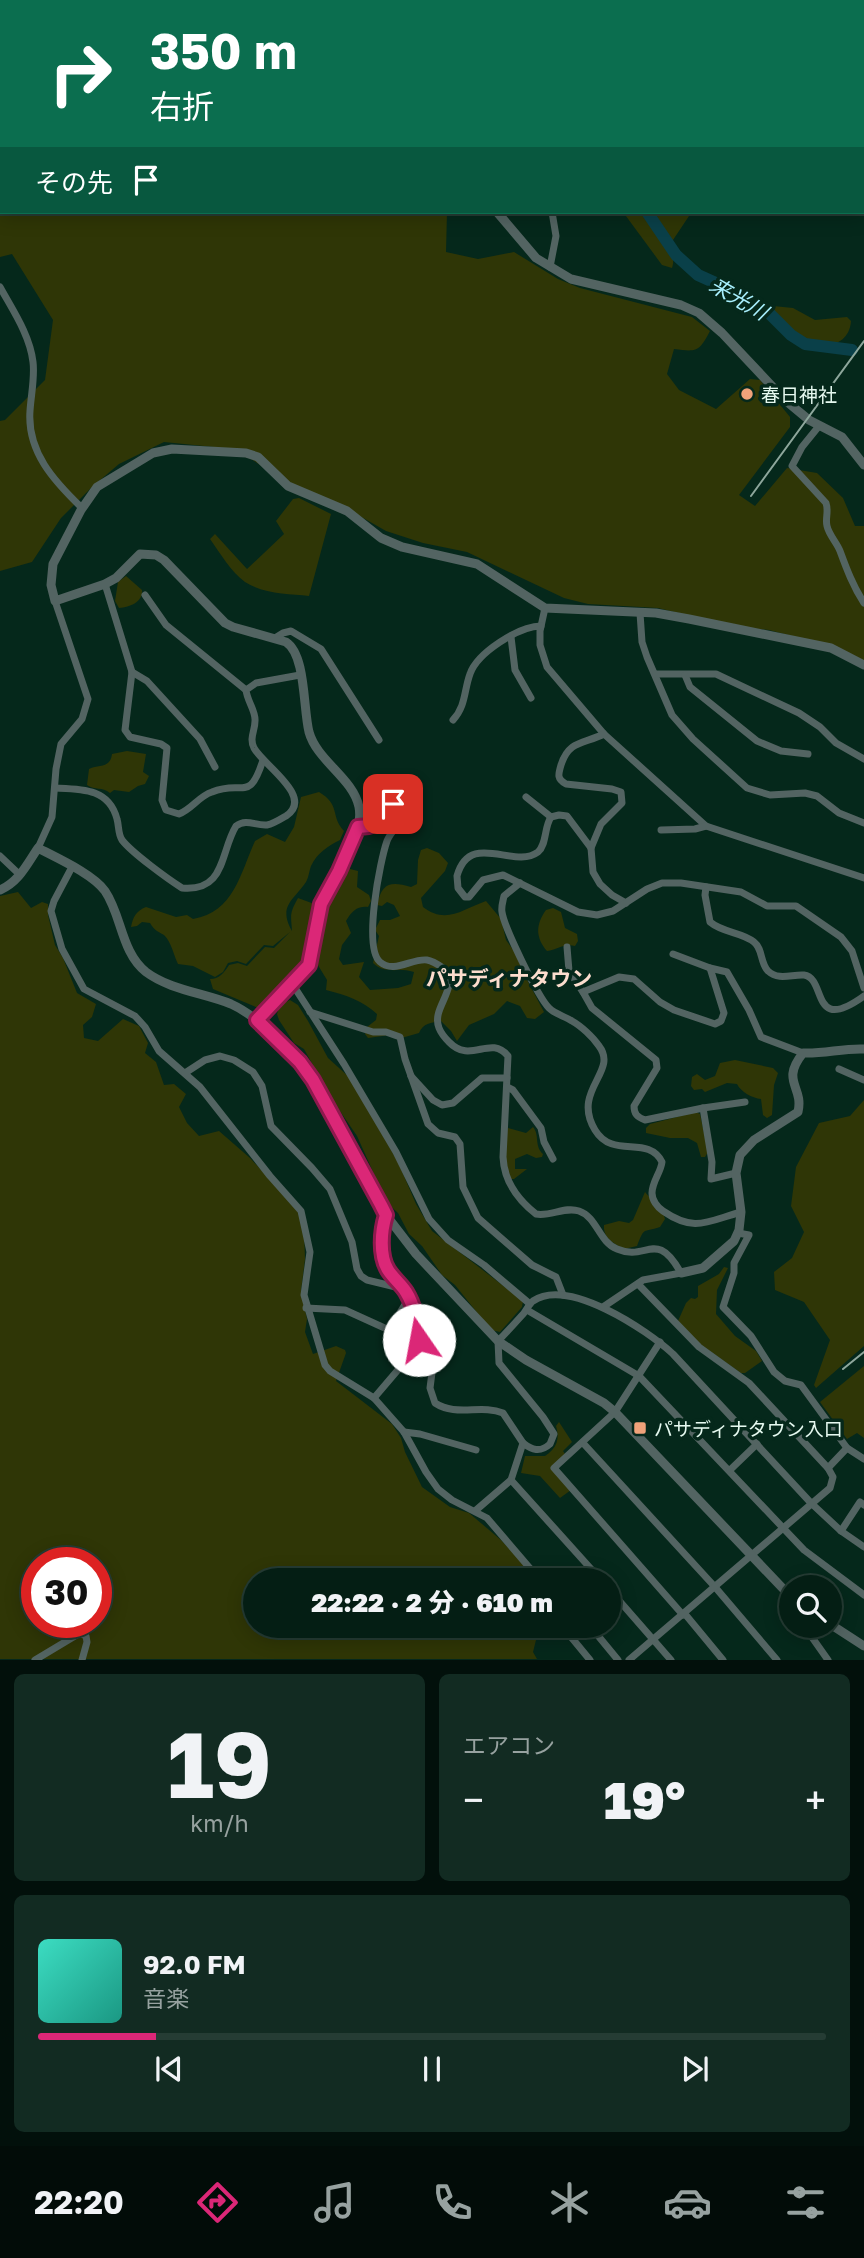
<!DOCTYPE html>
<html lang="ja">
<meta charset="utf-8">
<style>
:root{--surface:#041e14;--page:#122b22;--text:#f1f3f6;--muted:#97a2a0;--line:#253c34;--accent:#db2777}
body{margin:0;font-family:"Golos Text","Noto Sans JP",sans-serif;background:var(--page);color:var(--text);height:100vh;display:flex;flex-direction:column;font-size:26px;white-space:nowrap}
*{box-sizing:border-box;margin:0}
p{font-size:23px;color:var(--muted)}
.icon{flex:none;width:38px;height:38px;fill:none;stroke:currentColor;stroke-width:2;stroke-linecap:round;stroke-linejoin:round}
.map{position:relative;height:1660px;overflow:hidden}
.side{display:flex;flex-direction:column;gap:14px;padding:14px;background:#02100b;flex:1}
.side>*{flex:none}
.banner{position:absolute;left:0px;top:0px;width:864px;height:214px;box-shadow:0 4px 18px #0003,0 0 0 2px var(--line);background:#0b6e4f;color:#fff;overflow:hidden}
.tools{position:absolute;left:779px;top:1575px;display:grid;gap:14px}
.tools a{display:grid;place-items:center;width:63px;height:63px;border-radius:50%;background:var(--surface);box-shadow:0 4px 18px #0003,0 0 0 2px var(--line);font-size:35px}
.speed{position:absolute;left:21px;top:1547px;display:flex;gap:14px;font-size:35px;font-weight:700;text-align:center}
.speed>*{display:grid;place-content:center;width:91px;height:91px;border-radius:50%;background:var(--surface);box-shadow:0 4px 18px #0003,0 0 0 2px var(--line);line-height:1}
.speed .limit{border:10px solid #d22;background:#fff;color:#111}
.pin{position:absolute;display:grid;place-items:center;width:60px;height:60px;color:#fff;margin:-30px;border-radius:14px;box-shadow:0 4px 10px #0006}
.me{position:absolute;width:77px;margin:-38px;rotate:348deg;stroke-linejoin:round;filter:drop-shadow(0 0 5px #0008)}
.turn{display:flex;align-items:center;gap:24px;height:147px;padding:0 35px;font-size:32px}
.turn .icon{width:91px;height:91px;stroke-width:2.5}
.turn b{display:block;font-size:49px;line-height:60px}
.then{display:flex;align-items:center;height:66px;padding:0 35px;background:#0003;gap:14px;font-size:26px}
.big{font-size:52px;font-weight:800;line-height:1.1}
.side .tile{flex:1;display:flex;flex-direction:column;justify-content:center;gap:10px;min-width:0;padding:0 24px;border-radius:10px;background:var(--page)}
.side .dial{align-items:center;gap:0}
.dial b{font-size:91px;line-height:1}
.song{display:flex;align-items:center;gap:21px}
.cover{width:84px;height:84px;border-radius:10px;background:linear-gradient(135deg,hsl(170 70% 55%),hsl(170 70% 35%))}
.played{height:7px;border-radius:4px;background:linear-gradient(90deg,var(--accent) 15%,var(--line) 15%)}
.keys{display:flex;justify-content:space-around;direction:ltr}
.heat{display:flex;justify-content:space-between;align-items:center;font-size:38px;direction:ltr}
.side .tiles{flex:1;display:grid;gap:14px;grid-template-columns:1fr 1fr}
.tile:last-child{grid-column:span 2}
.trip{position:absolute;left:243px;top:1568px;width:378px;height:70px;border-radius:35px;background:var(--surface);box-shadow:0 4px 18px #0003,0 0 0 2px var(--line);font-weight:800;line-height:70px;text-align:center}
.tab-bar{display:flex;height:112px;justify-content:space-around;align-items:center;background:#020c08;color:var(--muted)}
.tab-bar .icon{width:49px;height:49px}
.tab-bar .current{color:var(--accent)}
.tab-bar b{font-size:32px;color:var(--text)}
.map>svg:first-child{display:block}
.green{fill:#2f3606;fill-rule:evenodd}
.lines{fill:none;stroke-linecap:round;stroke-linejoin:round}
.river{stroke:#0a4049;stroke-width:12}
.minor{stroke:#536462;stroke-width:7}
.tertiary{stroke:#536462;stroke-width:9}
.rail{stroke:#8ea79c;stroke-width:2}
.route-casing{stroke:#8e194d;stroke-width:18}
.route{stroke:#db2777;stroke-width:12}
.poi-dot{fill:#f0a27a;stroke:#05281b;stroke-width:2.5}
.labels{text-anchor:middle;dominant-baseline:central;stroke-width:7;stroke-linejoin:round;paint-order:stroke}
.poi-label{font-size:19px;fill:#e6f9f0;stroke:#05281b;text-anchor:start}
.water-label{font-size:21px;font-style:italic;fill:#a9f0fe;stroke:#05281b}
.neighbourhood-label{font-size:21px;font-weight:bold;fill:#fcddce;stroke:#05281b}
</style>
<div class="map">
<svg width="864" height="1660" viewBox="0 0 864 1660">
<rect width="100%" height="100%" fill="#05281b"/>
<g class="green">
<path d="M0 0H314L315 2H2V212H447L446 252 478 259 514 252 558 279 580 288 692 317 710 331C699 352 697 352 674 349L667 374 679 390 716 409 750 379 760 380 790 417V427L739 495 755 506 787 468 817 473 843 498 855 526H864V662L839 648 769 630 737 627 658 608 588 604 564 598 467 552 423 543 386 531 344 507 293 487 251 459 214 447 164 442 119 464 92 487 61 518 32 562 0 571V421L5 420 45 380 53 320 12 254 0 257Z"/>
<path d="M376 0H864V110L863 2Z"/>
<path d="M623 212 691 213 669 246 660 235C665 247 677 254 672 268L662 265Z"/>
<path d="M773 306 793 308 815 320 847 317 851 321C849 349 818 350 800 337 789 329 780 319 770 310Z"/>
<path d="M299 498 331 514 309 596C289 594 263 594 245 582 231 572 220 553 210 539L215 534 247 569 284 534 276 521 293 499Z"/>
<path d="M126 576 142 590C143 602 130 607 119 608L115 601 118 582Z"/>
<path d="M127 751 146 754 143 772 149 776 145 784 138 786 129 792 114 790 110 793C102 786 95 791 87 785L89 769C99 764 110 769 112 754Z"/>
<path d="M319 792C341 805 330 816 344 831L340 840C328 846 317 853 311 866 309 871 309 877 306 882 293 901 278 906 292 931 291 915 289 914 298 898L317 905 309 958 263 1010 213 989 210 979C219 979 224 973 229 965L238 963 247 966 265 947 274 948 290 932 273 946 264 945 246 964 237 961 228 963 223 972 215 977 193 966 178 964C174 956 171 941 164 935 157 931 155 931 150 923L142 922 137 926 131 927C133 917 136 911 146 907L176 917 187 915 193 919C234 912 240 874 255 841L267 834 285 842 294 827 301 797Z"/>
<path d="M427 848 439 853 448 863 445 871 421 898 423 907C446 925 463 909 486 901L501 919 506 940 519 958 525 976 544 1012 535 1019 527 1018 520 1006 507 1001 494 1014 469 1025 457 1041 451 1031 441 1021C431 1023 423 1023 419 1033L398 1039 390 1035 368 1038 365 1034 367 1027 376 1020 377 1014C363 1001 346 995 326 990L327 980 316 962 326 901 346 868 358 871 357 887 369 895 371 901 368 907C357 906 352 911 346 921L351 933 342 945 339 959 343 965 364 962 359 977 370 990 398 988 411 984 414 972C398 967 386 975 373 963L379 936 375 930 380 920H390L400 916 394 905 387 902 382 906 377 905C382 883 390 881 411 887L417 884 418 860 421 850Z"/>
<path d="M18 892 31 908 42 902 48 904V915L55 945 63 958 77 993 96 1004 92 1017 83 1025 84 1038 98 1041 123 1019 139 1026 148 1043 145 1053 156 1062 164 1085 174 1084 186 1094 179 1107 187 1123 199 1136 219 1131 250 1158 298 1210 304 1232 305 1259 301 1291 307 1319 305 1332 313 1354 336 1346 345 1350 346 1353 336 1381 392 1424 401 1438 405 1452 422 1487 450 1507 469 1513 501 1540 538 1580H256V1626H545L537 1636 533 1652 537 1659H0V896ZM37 1563H96V1622H37Z"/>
<path d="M553 908 561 912 565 928 577 934 578 941 575 946C564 943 557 950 547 951 535 937 536 924 546 910Z"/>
<path d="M290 1000 298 1005 308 1021 328 1058 349 1077 398 1162 416 1204 432 1231 523 1301 522 1307 500 1332 491 1330 455 1285 442 1275 422 1246 409 1234 398 1213 387 1203 357 1136 331 1098 304 1049 294 1043 279 1020 277 1014 280 1005Z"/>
<path d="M735 1060 773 1068 778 1073 774 1085 772 1115 767 1118 763 1115 761 1099C752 1098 741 1092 737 1084L727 1083 705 1092 702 1089 694 1090 691 1086 692 1077 697 1074 705 1080 715 1076 720 1063Z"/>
<path d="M864 1100V1346L816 1388 814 1385 830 1340 804 1302 775 1290 774 1272 792 1258 804 1232 791 1206 796 1167 819 1123 850 1116Z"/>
<path d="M696 1112 700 1114 708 1152 705 1157H701L697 1143 688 1138H670L646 1133V1128L650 1124Z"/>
<path d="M533 1127C540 1135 534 1146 543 1154L542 1157 536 1158 527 1154 515 1159V1169H527L514 1179H509C504 1165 502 1142 508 1128L526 1133Z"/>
<path d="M645 1192 663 1213 665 1219 660 1227C642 1233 645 1226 637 1246L624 1249C614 1243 603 1239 604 1225L619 1221 629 1223 633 1220Z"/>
<path d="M724 1267 728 1268 717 1290 716 1314 735 1336 756 1351 762 1361 745 1373H741L700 1344 678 1321 686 1303 691 1298 695 1299 698 1297V1286L719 1274Z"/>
<path d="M864 1366V1438L857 1433 847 1439 820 1402Z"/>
<path d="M559 1422 572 1442 563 1451 565 1454 551 1468 571 1490 560 1498 540 1476 521 1473 525 1456H545C557 1448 560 1439 556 1426Z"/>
</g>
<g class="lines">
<g class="river">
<path d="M347 0 349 2"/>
<path d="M647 212 676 255 698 275 740 294 766 310 791 335 805 344 852 350"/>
</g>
<g class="minor">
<path d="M550 267 556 236 552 212"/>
<path d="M0 287C12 309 30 335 33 362 35 377 31 395 30 411 27 452 54 481 82 508"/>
<path d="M819 426 802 447 792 466 826 503C829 512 825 518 827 526 829 535 837 543 840 551 847 570 853 586 864 603"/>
<path d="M105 584 132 672 125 730 130 737 161 744 167 748 162 800 166 810 179 814C192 809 199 796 212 792 243 779 249 804 263 760"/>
<path d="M145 595 166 625 246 690"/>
<path d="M545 608 540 631V645L547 667 604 734 706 826"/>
<path d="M640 613 642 642 647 657 672 715 693 739 747 788 770 795 805 793 817 796 839 813 864 823"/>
<path d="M511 637 515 670 531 698"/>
<path d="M275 638 283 633 291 631 321 649 379 740"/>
<path d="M132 672 147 681 200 739 215 767"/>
<path d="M656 674H716L799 713 820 727 836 743 864 759"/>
<path d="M685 675 690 687 757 741 781 751 808 754"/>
<path d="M453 720C466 706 464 690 470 674 477 653 519 626 541 626"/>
<path d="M55 788C81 789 109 788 117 819 119 826 118 834 122 840 132 853 168 879 182 888 226 892 220 852 236 826 247 818 255 826 267 825 273 824 281 819 286 816 315 797 263 765 254 748 249 738 255 731 255 721 256 711 247 701 246 690L256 683 300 675"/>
<path d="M526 797 551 817 559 815 567 816 591 848 593 872 600 884 612 895 626 903"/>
<path d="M551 817C544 827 547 844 538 852 514 870 470 830 457 876L458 888 465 897H469L483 880 503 875 578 912 597 915 613 911 647 889 662 883H681L741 892 767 906H796L841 937 852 951 864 988"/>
<path d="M358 827 369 826 386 805 393 804 401 808C405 823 392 828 387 841 380 861 363 947 380 962 394 974 412 958 427 960 434 961 440 966 446 970 458 991 431 1008 439 1028 441 1033 445 1038 449 1042 471 1065 490 1034 508 1056L503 1157C504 1180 517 1199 536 1214 550 1217 565 1206 579 1211 597 1217 599 1242 617 1249 647 1262 656 1228 681 1273L643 1280 603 1307"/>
<path d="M661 830 695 829 706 826 864 878"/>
<path d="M38 848 52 817 56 769 61 744 82 719 88 699 55 601"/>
<path d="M591 848 601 824 622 803 621 792 612 789 566 784C557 779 558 775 561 765 569 740 584 744 604 734"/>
<path d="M0 856 20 875"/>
<path d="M72 867 54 901 51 911 62 949 84 989 135 1016 145 1027 159 1051 200 1087 270 1176 301 1211 310 1252 304 1295 325 1365 330 1371 374 1398 404 1432 426 1472 438 1489 452 1500 487 1518 540 1580"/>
<path d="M520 883 504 896C503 901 501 907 502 912 504 927 538 997 549 1008 555 1014 564 1016 572 1021 581 1026 593 1037 599 1046 619 1072 571 1090 595 1130 613 1160 648 1134 662 1162 661 1172 652 1182 652 1193 652 1200 657 1207 663 1211 695 1233 708 1221 741 1212"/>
<path d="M706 887 705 895 710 922C723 933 742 932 754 942 763 949 760 963 768 971 779 981 792 974 804 975 827 978 810 1035 864 996"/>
<path d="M567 947 569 971 583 992"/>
<path d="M673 954 710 968 727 972 749 1010 761 1037 803 1053"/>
<path d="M710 968 724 1013 721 1021 715 1024 674 1010 660 1002 634 979 619 977 583 992 592 1008 656 1060 657 1068 634 1106C634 1114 637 1117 645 1120L703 1108 745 1102"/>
<path d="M293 985 344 1064 396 1152 429 1219 448 1240 484 1265 530 1304"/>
<path d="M310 1012 373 1032H386L400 1037 405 1059 428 1124 438 1133 455 1137 460 1144 463 1187 478 1218 532 1265 556 1277 563 1295"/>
<path d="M839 1069 864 1080"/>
<path d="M185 1073 205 1060 220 1056 234 1060 253 1072 262 1086 271 1126 312 1168 330 1189 352 1242 357 1269 361 1276 367 1280 404 1289"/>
<path d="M411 1076 433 1100 442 1105 453 1103 482 1078H507"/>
<path d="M507 1087 513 1090 541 1128 544 1142 553 1159"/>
<path d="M703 1108 712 1162 711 1179 736 1173"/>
<path d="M738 1233 749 1235 734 1263V1273L723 1307 751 1336 774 1372 785 1381 801 1385 847 1448 864 1459"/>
<path d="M306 1308 345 1310 389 1330 409 1298"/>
<path d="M527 1310 639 1376 804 1550 864 1595"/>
<path d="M660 1342 615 1412 554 1468 683 1615"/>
<path d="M420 1344 428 1349 434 1357 430 1388 435 1403C456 1417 481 1404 503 1413L523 1443 511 1480 475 1511"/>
<path d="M374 1398 420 1344C417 1328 416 1311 408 1296 404 1287 396 1281 391 1274 378 1258 381 1233 386 1215"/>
<path d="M404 1432 420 1434 476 1450"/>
<path d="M523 1443C532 1450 540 1453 550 1444L554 1434 543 1417 499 1363 498 1341C507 1332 515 1323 524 1313 527 1309 529 1304 533 1301 568 1277 647 1330 673 1354L811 1503 841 1531 864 1547"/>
<path d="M583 1443 715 1587 777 1660"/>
<path d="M828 1468 847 1448"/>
<path d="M730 1470 757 1444"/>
<path d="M511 1480 601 1580"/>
<path d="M841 1531 860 1502 864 1505"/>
<path d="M609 1589 671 1660"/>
<path d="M685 1614 723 1660"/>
<path d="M562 1626 590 1660"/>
<path d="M590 1626 618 1660"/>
<path d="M804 1626 828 1660"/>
<path d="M35 1660 80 1633 86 1636 87 1642 82 1660"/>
<path d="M629 1660 830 1488 833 1477 828 1468 749 1383 699 1347 638 1284"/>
</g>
<g class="tertiary">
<path d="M320 0 322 2"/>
<path d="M497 212 536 258 571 279 681 305 699 313 722 333 785 400 809 420 842 437 864 465"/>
<path d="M0 890C19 882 27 864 38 848 57 858 93 874 105 891 122 916 121 952 146 972 170 990 204 993 231 1004 262 1018 293 1054 313 1080L386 1215 416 1254 498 1341 526 1360 604 1403 615 1412 791 1597"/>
<path d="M257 1020C273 1002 295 987 308 967 320 949 314 924 321 904 331 876 365 839 359 807 353 778 317 761 309 732 303 708 306 655 286 642L233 627 225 623 164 560 156 555 140 554 116 578 105 584 55 601 51 585 53 564 81 510 97 487 153 453 172 449 246 453 258 457 288 486 347 511 381 538 402 547 477 564 545 608 656 613 689 619 831 648 864 665"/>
<path d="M681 1273 703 1268 734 1241 739 1230 741 1212 736 1173 740 1155 754 1140 798 1112C804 1086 780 1082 803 1053 824 1054 843 1048 864 1049"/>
<path d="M830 1624 864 1646"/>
</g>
<g class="rail">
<path d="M751 496 864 341"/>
<path d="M843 1369 864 1352"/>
</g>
</g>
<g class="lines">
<defs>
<path id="route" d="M393 804 386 805 369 826 358 827 339 871 321 904 309 965 257 1020 300 1062 313 1080 381 1205 386 1215C381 1231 379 1255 388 1270 393 1278 401 1284 406 1292 414 1305 418 1324 419 1340"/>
</defs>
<use href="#route" class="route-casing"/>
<use href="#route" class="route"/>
</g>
<g class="poi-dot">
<circle cx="747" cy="394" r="7"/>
<rect x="633" y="1421" width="14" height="14" rx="3.5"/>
</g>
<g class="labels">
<g class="poi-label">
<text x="761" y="394">春日神社</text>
<text x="654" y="1428">パサディナタウン入口</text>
</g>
<g class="water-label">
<text transform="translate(739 298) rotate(30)">来光川</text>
</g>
<g class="neighbourhood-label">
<text x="509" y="978">パサディナタウン</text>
</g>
</g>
</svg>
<div class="tools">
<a><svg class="icon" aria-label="search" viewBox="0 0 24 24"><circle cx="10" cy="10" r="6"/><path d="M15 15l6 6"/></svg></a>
</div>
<div class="speed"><div class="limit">30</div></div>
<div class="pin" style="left:393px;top:804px;background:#d93025"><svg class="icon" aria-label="arrive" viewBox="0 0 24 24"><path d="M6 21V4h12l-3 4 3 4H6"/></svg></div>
<svg class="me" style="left:419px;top:1340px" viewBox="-20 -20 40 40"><circle r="19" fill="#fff"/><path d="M0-13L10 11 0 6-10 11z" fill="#db2777"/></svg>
<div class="trip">22:22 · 2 分 · 610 m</div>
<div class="banner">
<div class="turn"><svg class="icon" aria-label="right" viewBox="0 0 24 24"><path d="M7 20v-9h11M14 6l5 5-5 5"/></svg><div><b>350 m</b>右折</div></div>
<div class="then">その先<svg class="icon" aria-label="arrive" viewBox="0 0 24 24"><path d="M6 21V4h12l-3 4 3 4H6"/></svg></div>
</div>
</div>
<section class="side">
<div class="tiles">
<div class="tile dial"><b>19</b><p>km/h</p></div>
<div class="tile"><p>エアコン</p>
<div class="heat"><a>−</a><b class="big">19°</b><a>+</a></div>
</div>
<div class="tile">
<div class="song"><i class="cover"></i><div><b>92.0 FM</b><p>音楽</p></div></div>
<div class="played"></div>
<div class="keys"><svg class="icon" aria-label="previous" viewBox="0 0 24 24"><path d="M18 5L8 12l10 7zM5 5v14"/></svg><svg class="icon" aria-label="pause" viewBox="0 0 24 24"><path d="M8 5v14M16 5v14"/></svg><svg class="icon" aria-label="next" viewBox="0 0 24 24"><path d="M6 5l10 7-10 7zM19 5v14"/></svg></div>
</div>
</div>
</section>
<nav class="tab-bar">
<b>22:20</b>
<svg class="icon current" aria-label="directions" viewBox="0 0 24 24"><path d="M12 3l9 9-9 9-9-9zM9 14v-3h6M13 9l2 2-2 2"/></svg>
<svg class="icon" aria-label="music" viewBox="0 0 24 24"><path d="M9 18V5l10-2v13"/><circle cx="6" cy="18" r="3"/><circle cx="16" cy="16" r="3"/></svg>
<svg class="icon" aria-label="phone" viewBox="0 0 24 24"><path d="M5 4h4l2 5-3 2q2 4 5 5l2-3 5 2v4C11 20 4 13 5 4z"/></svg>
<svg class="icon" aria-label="climate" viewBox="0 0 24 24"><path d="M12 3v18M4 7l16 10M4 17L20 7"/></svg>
<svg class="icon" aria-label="car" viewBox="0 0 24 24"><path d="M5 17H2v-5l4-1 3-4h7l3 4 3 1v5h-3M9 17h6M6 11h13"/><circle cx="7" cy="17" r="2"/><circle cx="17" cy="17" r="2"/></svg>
<svg class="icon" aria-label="filters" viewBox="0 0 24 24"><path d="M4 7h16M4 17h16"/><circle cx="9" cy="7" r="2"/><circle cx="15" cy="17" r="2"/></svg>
</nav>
